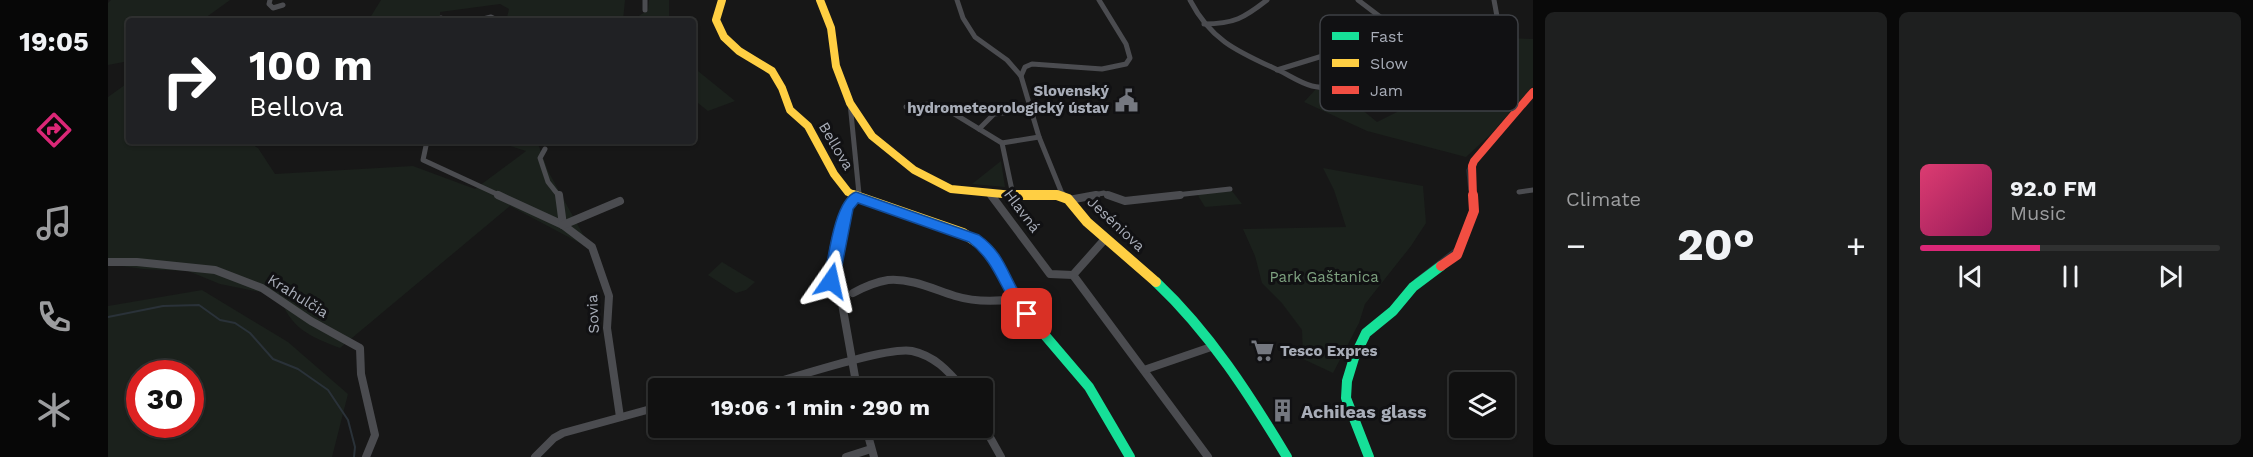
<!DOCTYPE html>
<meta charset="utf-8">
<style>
:root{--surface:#111;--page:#1e1f1f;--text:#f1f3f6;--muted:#9c9d9f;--line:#303131;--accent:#db2777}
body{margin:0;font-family:"Work Sans",sans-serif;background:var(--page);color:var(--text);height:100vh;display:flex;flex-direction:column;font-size:22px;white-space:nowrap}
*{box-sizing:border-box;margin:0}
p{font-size:20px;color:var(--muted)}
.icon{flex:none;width:33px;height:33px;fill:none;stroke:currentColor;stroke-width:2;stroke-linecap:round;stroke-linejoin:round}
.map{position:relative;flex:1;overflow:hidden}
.sheet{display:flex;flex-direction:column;gap:12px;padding:12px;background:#090909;width:720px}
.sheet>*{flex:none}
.top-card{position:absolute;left:18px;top:18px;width:570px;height:126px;border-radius:6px;box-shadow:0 2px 4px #0004,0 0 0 2px var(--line);background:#202124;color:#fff;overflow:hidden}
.fabs{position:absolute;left:1341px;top:372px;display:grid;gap:12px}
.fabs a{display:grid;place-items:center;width:66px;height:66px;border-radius:6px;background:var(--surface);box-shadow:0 2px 4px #0004,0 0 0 2px var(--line);font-size:30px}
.speed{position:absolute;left:18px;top:360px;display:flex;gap:12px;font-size:30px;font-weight:700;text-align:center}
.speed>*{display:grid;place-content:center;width:78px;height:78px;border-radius:50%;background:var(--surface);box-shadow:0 2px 4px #0004,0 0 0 2px var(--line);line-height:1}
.speed .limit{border:9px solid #d22;background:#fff;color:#111}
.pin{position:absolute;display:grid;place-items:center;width:51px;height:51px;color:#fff;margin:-26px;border-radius:12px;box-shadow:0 3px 9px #0006}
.me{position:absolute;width:66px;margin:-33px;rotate:11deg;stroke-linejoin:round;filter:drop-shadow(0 0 4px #0008)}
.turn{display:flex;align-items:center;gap:21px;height:126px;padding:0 24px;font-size:27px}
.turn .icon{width:78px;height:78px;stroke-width:2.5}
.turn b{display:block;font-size:42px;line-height:51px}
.big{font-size:45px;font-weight:700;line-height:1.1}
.sheet .widget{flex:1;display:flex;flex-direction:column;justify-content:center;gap:9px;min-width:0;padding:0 21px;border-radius:9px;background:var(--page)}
.song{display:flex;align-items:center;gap:18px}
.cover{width:72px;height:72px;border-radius:9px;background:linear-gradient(135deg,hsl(340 70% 55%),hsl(330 70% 35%))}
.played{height:6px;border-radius:3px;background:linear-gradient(90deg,var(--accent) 40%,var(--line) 40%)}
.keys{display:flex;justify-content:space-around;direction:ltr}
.heat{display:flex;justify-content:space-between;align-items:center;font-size:33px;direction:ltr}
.sheet .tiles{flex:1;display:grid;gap:12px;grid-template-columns:repeat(2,1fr)}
.trip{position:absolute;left:540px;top:378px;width:345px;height:60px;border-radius:6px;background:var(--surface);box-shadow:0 2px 4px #0004,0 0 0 2px var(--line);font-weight:700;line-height:60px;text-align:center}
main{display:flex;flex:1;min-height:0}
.dock{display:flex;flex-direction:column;width:108px;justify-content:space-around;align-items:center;background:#070707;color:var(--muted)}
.dock .icon{width:42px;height:42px}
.dock .selected{color:var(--accent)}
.dock b{font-size:27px;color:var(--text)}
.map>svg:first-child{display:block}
.green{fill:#1b211c;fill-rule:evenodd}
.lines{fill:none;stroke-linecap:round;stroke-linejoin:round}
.stream-far1{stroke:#2a3239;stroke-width:1.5}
.stream{stroke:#2a3239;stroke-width:2}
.street-far1{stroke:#4b4c50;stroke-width:5}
.street{stroke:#4b4c50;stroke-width:8}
.fast{stroke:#16e098;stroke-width:10}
.slow-far1{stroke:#ffcf43;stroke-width:8}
.slow{stroke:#ffcf43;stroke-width:10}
.jam-far1{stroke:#f24e42;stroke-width:8}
.jam{stroke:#f24e42;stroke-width:10}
.route{fill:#1a73e8;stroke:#114b97;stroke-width:1.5}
.labels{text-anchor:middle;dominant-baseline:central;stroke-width:6;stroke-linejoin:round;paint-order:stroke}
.poi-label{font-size:15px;font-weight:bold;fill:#a8adb8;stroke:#111113;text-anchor:end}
.street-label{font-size:15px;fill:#a8adb8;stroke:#111113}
.park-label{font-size:15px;fill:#7fa381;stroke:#111113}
.near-poi-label{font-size:18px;font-weight:bold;fill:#a8adb8;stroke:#111113;text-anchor:start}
.key{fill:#111113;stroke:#3e4045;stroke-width:1.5}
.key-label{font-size:16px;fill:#a8adb8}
</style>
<main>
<nav class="dock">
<b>19:05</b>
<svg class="icon selected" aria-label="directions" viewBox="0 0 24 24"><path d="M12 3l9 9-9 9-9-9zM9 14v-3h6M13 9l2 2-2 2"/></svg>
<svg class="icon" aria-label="music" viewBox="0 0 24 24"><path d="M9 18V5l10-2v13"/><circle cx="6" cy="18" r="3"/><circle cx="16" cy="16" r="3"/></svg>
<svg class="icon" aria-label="phone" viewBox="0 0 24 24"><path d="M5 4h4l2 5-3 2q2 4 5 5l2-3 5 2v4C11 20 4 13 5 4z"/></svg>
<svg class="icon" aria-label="climate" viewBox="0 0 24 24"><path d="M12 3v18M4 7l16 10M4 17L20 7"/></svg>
</nav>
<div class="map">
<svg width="1425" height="457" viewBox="0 0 1425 457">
<rect width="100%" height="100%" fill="#171717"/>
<g class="green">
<path d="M3 0H122L93 21H21V61L0 65V3Z"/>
<path d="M273 0H517L515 21H398L401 9 392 4 332 12V21H260Z"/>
<path d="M541 0H561V21H523L540 10Z"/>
<path d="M1346 18H1386L1398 38 1425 39V86L1384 133 1358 157 1259 131 1196 102 1207 90H1230L1269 122 1321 96 1346 49Z"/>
<path d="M585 67 627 101 600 111 585 99Z"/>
<path d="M21 82V141H138L150 148 167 174 305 166 367 189 418 151 387 141H429L440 171 483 249 402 206 232 348C203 337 181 328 172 296L112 284 80 271 35 269 0 264V97Z"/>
<path d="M893 161 897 187 864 184Z"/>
<path d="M1215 168 1315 186 1318 223 1303 246 1257 304 1251 323 1225 373 1195 359 1194 330 1173 302 1154 283 1147 256 1135 229 1238 227 1226 190Z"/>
<path d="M1124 191 1134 204 1097 207 1089 194Z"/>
<path d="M614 262 647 282 638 290 628 293 600 275Z"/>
<path d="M94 290 180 342 240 394 224 457H0V306ZM32 374H82V424H32Z"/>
</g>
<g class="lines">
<path class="stream-far1" d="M1361 190 1359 170 1364 159"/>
<g class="stream">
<path d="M1307 280 1347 249"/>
<path d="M0 317 55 306 91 305 112 320 127 323 142 333 165 359 190 369 220 390 240 420 247 447 246 457"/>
</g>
<g class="street-far1">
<path d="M162 0 161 4 165 8 175 5"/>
<path d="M537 0V10"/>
<path d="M849 0 855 18 867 37 899 60 913 76 931 137 955 196"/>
<path d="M1082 0C1103 41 1131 52 1170 70 1181 75 1192 83 1204 86 1221 90 1288 91 1283 62 1282 58 1279 53 1277 49L1279 46 1339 30"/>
<path d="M1250 0 1275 19"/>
<path d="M1386 0 1393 38"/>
<path d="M333 18V21"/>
<path d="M367 21 383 17 391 21"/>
<path d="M1096 24C1126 24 1136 18 1159 0"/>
<path d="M1169 70 1234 50"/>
<path d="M913 76 917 67 924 64 994 69 1018 64 1022 58 1018 44 991 0"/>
<path d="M742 103 751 194 749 196"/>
<path d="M798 107 821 104 835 107 894 143 905 195"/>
<path d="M871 129 886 114 922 110"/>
<path d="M319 141 315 160 393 196"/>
<path d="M894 143 931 137"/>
<path d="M437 149 432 158 440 182 451 196"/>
<path d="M1411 192 1425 190"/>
<path d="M882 193 884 196"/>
<path d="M980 196 996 193 1004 196"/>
<path d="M1059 196 1122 189"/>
</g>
<g class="street">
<path d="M390 195 455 225 484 247 501 296 499 328 512 417"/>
<path d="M451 195 455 225"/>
<path d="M883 195 942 274 965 275 1100 457"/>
<path d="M954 195 955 197"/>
<path d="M1000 195 1017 201 1072 195"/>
<path d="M961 200 988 195"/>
<path d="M455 225 512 201"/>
<path d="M0 262H29L107 270 154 288 203 321 252 348 253 374 267 435 258 457"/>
<path d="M965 275 997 239"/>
<path d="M745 293C756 287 767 282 780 280 803 278 825 289 847 296 867 302 885 302 906 299"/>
<path d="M1036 370 1106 346"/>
<path d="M648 388C678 380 779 346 804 351 827 356 840 371 855 388"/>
<path d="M749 388 733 298 723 281 738 207 750 195"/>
<path d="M874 423 893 457"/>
<path d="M758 428 766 457"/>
<path d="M427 457 446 438 455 433 550 407"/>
<path d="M738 457 763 449"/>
</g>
<g class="fast">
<path d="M867 241 880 249 896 274 906 299 981 387 1022 457"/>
<path d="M1048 282C1102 333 1141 394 1179 457"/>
<path d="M1261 457 1238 398 1239 381 1246 358 1258 333 1285 311 1305 287 1333 266"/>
</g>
<g class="slow-far1">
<path d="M614 0 608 20 616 37 631 51 664 71 674 88 682 110 700 126 726 174 740 192 748 196"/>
<path d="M712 0 723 28 728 66 742 103 764 136 806 170 843 189 905 195 952 196"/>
</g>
<g class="slow">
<path d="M745 195 855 233 867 241"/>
<path d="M902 195H949L960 199 979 222 1048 282"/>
</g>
<path class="jam-far1" d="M1365 196 1364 166 1366 161 1425 92"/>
<path class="jam" d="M1333 266 1349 255 1366 211 1365 195"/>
</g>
<path class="route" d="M748 192 871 235C895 252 898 270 912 294 916 302 923 307 927 314L924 318H914C892 292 889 263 861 242L750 203 745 209 731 281 728 285H718L716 281C720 261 726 199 748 192Z"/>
<defs>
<symbol id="civic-bare" viewBox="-9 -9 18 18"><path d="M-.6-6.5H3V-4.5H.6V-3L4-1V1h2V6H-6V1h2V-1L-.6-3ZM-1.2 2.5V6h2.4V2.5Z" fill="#757880" stroke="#111113" stroke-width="2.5" paint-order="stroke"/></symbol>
<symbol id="supermarket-bare" viewBox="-9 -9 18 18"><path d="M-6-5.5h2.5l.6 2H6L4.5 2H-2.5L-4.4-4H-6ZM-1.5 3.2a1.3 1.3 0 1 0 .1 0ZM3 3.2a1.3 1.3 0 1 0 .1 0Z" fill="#757880" stroke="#111113" stroke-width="2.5" paint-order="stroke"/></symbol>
<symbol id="building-bare" viewBox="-9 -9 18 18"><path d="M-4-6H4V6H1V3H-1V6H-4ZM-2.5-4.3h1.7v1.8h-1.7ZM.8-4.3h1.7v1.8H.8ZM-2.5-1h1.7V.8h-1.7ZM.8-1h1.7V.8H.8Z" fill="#757880" stroke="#111113" stroke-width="2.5" paint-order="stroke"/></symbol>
</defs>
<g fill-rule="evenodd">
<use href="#civic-bare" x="1002" y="84" width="33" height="33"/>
<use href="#supermarket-bare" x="1138" y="334" width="33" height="33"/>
<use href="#building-bare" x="1158" y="394" width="33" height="33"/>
</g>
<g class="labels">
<g class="poi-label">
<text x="1001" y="91">Slovenský<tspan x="1001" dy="17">hydrometeorologický ústav</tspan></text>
<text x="1172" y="351" text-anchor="start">Tesco Expres</text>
</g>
<g class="street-label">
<text transform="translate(728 146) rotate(59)">Bellova</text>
<text transform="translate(914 211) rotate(53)">Hlavná</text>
<text transform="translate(1008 224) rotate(43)">Jeséniova</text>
<text transform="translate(190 296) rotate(32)">Krahulčia</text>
<text transform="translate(485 314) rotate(-93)">Sovia</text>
</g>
<g class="park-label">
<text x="1216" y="277">Park Gaštanica</text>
</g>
<g class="near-poi-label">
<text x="1193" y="411">Achileas glass</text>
</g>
</g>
<rect x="1212" y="15" width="198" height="96" rx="9" class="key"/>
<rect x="1224" y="32" width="27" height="8" fill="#16e098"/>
<rect x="1224" y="59" width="27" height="8" fill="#ffcf43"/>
<rect x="1224" y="86" width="27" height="8" fill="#f24e42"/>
<g class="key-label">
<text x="1262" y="42">Fast</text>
<text x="1262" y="69">Slow</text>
<text x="1262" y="96">Jam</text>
</g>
</svg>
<div class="fabs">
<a><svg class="icon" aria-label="layers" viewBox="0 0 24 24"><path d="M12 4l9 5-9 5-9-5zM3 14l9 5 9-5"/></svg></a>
</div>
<div class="speed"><div class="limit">30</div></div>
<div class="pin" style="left:919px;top:314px;background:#d93025"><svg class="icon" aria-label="arrive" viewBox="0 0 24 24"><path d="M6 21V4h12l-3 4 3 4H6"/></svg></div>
<svg class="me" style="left:723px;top:281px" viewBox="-20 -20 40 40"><path d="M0-17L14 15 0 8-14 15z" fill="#1a73e8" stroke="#fff" stroke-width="4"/></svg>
<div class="trip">19:06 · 1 min · 290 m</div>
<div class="top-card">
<div class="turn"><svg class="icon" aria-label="right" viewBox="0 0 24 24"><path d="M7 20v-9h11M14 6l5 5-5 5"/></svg><div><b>100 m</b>Bellova</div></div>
</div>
</div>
<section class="sheet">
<div class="tiles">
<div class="widget"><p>Climate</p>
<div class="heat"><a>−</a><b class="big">20°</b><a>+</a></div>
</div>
<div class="widget">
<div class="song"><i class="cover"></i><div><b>92.0 FM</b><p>Music</p></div></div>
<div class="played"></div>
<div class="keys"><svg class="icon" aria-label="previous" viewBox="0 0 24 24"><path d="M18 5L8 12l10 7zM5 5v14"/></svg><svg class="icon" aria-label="pause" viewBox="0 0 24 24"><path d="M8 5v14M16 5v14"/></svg><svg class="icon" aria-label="next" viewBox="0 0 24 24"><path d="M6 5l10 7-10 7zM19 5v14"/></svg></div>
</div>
</div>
</section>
</main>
